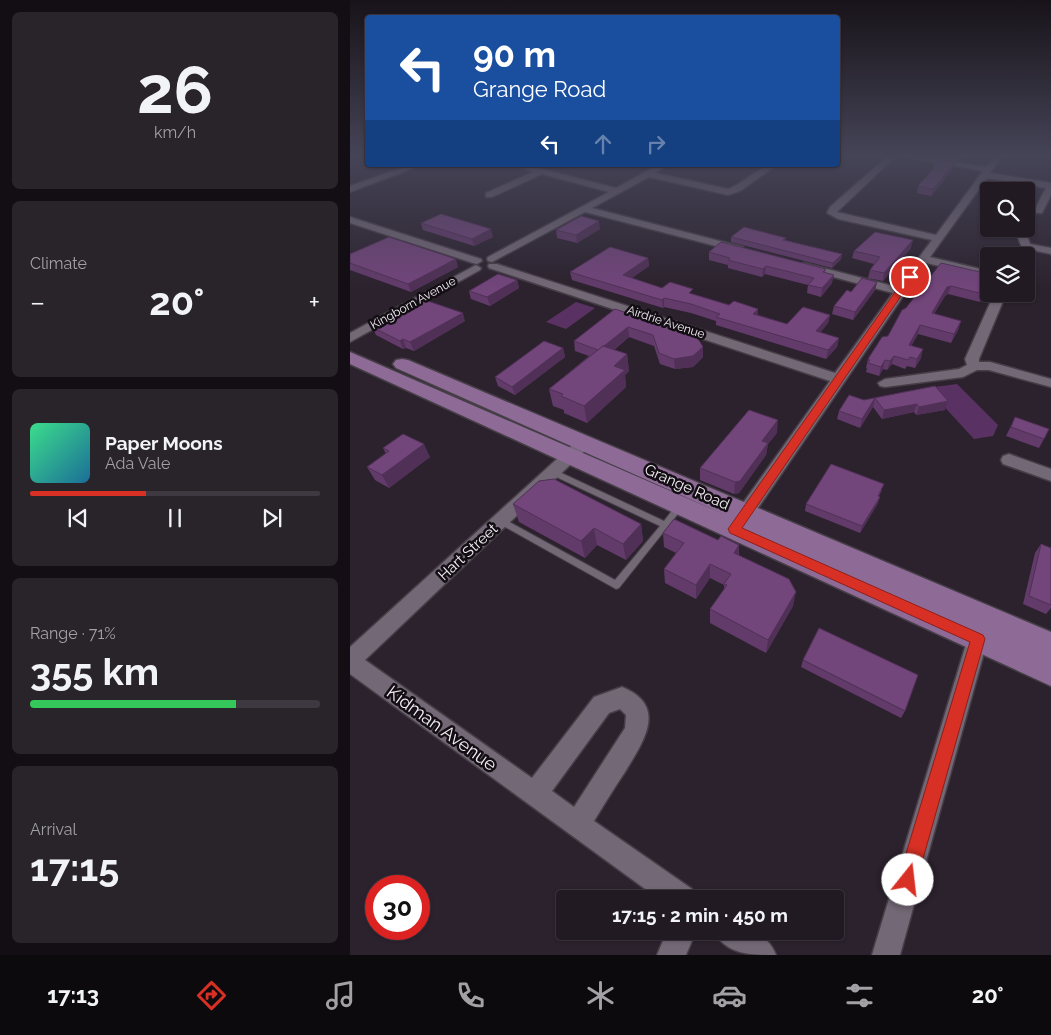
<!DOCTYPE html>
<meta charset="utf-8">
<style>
:root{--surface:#211a22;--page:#29232a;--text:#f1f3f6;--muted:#a2a1a5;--line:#3e3840;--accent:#d93025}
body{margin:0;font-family:Raleway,sans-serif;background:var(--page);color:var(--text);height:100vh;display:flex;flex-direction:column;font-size:19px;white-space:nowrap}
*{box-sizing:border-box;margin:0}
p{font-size:16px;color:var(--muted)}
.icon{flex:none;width:28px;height:28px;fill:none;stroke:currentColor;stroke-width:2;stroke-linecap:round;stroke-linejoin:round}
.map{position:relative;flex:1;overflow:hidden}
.drawer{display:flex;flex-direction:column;gap:12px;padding:12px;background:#120e13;width:350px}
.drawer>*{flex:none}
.guide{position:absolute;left:15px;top:15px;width:475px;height:152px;border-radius:5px;box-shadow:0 1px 4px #0004,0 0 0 1px var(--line);background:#1a4fa0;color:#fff;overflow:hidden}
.tools{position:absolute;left:630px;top:182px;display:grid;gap:10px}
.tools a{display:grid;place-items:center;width:55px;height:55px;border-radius:5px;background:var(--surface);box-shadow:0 1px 4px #0004,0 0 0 1px var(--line);font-size:25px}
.speed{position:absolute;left:15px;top:875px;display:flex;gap:10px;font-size:25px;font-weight:700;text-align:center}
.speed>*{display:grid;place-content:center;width:65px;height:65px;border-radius:50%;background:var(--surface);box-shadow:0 1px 4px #0004,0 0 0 1px var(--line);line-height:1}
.speed .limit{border:8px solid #d22;background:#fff;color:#111}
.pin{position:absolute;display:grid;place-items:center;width:42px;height:42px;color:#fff;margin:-21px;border:2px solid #fff;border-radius:50%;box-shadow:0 1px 5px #0007}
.me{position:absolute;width:55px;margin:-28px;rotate:16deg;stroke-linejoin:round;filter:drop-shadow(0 0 4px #0008)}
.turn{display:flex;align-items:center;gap:18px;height:105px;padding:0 25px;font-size:22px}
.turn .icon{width:65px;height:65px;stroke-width:2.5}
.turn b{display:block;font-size:35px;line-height:42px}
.lanes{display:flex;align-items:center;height:48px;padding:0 25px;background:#0003;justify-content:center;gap:25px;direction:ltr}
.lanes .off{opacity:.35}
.big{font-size:38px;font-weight:700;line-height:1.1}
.drawer .card{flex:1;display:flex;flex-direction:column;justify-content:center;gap:8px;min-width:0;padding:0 18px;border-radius:8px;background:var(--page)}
.drawer .dial{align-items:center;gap:0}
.dial b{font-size:65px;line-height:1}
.song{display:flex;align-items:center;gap:15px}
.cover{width:60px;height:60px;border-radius:8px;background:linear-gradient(135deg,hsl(150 70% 55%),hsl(200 70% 35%))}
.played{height:5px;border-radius:2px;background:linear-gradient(90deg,var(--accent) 40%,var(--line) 40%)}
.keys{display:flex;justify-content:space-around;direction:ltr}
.heat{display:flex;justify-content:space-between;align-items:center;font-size:28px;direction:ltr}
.charge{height:8px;border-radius:4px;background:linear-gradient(90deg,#34c759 71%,var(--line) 0)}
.trip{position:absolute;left:206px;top:890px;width:288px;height:50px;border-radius:5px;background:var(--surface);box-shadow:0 1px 4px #0004,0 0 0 1px var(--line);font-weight:700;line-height:50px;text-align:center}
.menu{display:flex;height:80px;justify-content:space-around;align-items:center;background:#0d0a0e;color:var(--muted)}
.menu .icon{width:35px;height:35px}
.menu .selected{color:var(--accent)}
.menu b{font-size:22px;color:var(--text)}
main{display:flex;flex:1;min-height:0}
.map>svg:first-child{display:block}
.green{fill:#5a3163}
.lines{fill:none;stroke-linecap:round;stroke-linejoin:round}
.service-casing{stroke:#463e47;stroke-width:2}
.minor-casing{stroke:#463e47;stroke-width:3}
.secondary-casing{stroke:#463e47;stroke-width:3}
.service{fill:#736876;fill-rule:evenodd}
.minor{fill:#736876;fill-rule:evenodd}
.secondary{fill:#8e6b96;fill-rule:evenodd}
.wall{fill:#623b6a}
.shaded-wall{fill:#503056}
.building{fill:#72457b;stroke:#503056}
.route{fill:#d93025;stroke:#8d1f18}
.labels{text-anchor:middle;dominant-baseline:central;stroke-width:5;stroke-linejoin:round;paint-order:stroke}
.far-street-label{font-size:12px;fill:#f5eef6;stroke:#120e13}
.street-label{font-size:15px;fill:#f5eef6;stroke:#120e13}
.near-street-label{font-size:18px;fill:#f5eef6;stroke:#120e13}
</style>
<main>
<section class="drawer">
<div class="card dial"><b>26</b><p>km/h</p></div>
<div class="card"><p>Climate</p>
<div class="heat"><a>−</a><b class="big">20°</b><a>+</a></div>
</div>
<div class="card">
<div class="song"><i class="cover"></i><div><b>Paper Moons</b><p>Ada Vale</p></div></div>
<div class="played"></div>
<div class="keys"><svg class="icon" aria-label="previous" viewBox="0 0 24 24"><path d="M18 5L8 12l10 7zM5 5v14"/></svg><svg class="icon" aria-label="pause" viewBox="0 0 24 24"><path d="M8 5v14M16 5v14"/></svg><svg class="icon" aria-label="next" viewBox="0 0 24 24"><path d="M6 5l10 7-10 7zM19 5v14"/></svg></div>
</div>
<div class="card"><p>Range · 71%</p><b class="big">355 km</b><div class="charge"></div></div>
<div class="card"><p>Arrival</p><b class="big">17:15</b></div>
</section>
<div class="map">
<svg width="701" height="955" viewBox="0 0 701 955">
<rect width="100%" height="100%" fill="#2c222e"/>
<g class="green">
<path d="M226 302 245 308 216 329 196 322Z"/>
<path d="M607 384 648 425 643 436 624 439 577 388Z"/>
</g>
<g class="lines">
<defs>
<path id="service" d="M203 469 314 521 328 503H334L335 505 269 588 266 589 148 523 147 521 148 519H154L265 580 310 526 200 474 199 472 200 470Z"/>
<g id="minor">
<path d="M539 155H547L487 212 586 235 633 171 554 157 550 155H566L636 167 645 155H653L640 173 701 183V195L692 213H686L684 211 696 188 637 178 580 257 639 271V277L576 263 395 527 389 529 383 527 380 522 383 517 480 381 139 268 138 266 139 264H147L485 373 543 293 450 268 449 266 450 264 454 263 547 287 582 240 488 219 477 213 480 207Z"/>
<path d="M60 165H72L0 192V186Z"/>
<path d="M163 165H176L266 188 308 165H318L305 173 378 189C395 183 408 165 427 165L390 191 378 195 299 177 242 208 393 247V251L389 252 235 212 142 262 138 261 137 259 138 257 259 192 192 174 142 197H136V193L183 172Z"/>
<path d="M0 217 131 259 132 261 127 264 123 263 0 223Z"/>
<path d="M676 227 679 229 677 235 680 244 701 248V254L672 248 667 235 669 229H676Z"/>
<path d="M126 265 131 268 130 270 0 342V333Z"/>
<path d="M644 294H656L629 359V362H640L701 379V387L639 370H627L613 377 535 387 530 386 528 383 535 379 609 369 617 365 615 359Z"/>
<path d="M235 437 240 438 243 442 240 446 15 660 182 778 244 697 272 687C319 706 293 742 275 772 264 788 254 805 244 821L342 889 346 899H309L0 674V647L230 438ZM270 709 276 715 275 728 224 807 202 791 259 713Z"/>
<path d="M659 454 701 469V481L653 464 651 460 653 456Z"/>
<path d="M630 622 637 625 640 631 550 955H522L620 631 623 625Z"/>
<path d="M317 931H346L336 955H307Z"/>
<path d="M364 931C390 931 415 927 426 955 401 955 376 955 364 931Z"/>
</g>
<path id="secondary" d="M0 352 378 516 46 368 43 364 46 360 52 359 58 360 701 632V686L0 364Z"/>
</defs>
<use href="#service" class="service-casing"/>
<use href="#minor" class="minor-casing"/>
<use href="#secondary" class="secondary-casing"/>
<use href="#service" class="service"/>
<use href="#minor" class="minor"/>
<use href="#secondary" class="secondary"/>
</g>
<g class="wall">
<path d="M594 155H615L610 161 594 158Z"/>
<path d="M584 164 604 168 581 196 567 193 568 186 582 170Z"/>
<path d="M71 223 143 237 124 246 73 230Z"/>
<path d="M250 229 227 243 207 238 206 230Z"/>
<path d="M381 237 436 238 435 240 492 254 491 259 482 268 381 242Z"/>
<path d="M561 248 533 281 518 278 520 270 524 264 502 258 504 251Z"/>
<path d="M359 252 476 269 475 273 482 283 471 297 457 293 458 285 415 274 412 277 378 268V265L359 260Z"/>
<path d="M0 254 108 267 61 292 0 270Z"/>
<path d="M298 258 299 266 281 278 312 288 343 294 437 324 480 315 478 323 470 333 489 338 487 347 476 359 366 325V321L341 313 314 307 313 308 222 280 220 272Z"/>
<path d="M591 263 639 279 630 302 598 294 595 296 584 314 611 321 608 330 601 343 568 334 561 346 571 358 565 368 557 366 555 369 542 364 537 370 533 369 529 376 516 372 517 368H516L518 359 538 336Z"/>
<path d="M167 280 169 288 140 306 121 299 119 291Z"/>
<path d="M527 282 525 290 503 320 482 314 484 306 501 292Z"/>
<path d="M265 309 353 357 343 367 325 369 310 364 304 346 279 337 264 350 277 354 279 371 275 375 276 387 237 423 214 413V410L203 406 199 389 239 356 225 351 224 341Z"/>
<path d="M115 321 64 351 56 348 53 349 26 335 22 327Z"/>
<path d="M213 348 215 357 165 395 148 386 145 377Z"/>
<path d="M585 386 595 410 566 415 564 412 532 419 523 407 510 428 487 419 489 411 514 400Z"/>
<path d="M665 418 694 439 689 448 656 436Z"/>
<path d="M427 433 418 444 416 455 389 493 384 494 350 480V468Z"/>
<path d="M33 448 80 457 39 488 25 480 17 467 36 454Z"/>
<path d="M532 490 529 496 528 503 510 533 455 511 456 504Z"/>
<path d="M163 504 291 524 293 541 276 560 247 545 235 558 169 522Z"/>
<path d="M313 533 368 540 389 545V555L443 606 416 653 360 623V609L374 590V585L360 578 346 599 315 583 314 569 326 553 314 547Z"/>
<path d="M691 544 701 548V608L696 614 673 604 685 553Z"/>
<path d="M453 660 555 711 551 718 451 667Z"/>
</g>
<g class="shaded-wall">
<path d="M612 155H615L610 161Z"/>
<path d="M606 161 604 168 581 196 583 189Z"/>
<path d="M249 221 250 229 227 243 226 235Z"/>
<path d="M141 229 143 237 124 246 122 239Z"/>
<path d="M563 240 561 248 533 281 534 273Z"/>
<path d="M492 254 491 259 482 268 483 263Z"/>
<path d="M298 258 299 266 274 284 273 275Z"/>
<path d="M106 259 108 267 61 292 58 284Z"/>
<path d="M416 266 415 274 412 277 413 269Z"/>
<path d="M484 275 482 283 471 297 472 288Z"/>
<path d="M167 280 169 288 140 306 137 297Z"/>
<path d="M527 282 525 290 503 320 505 312Z"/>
<path d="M601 286 598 294 595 296 579 322 582 313 597 287Z"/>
<path d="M314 298V307L313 308 312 300Z"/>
<path d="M408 309V317L403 314Z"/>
<path d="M113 313 115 321 64 351 60 342Z"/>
<path d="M480 315 478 323 464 340 466 331Z"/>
<path d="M611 321 608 330 601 343 604 334Z"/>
<path d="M570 325 568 334 557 354 559 345Z"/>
<path d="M278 327 279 337 250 360 249 350Z"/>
<path d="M489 338 487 347 476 359 478 350Z"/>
<path d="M53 339 56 348 53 349 50 341Z"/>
<path d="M353 347V357L343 367 325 369 324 359Z"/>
<path d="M213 348 215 357 165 395 162 387Z"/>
<path d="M573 349 571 358 565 368 567 359Z"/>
<path d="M277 354 279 371 275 375 276 387 237 423 234 406 264 366Z"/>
<path d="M544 356 542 364 537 370 540 361Z"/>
<path d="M535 360 533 369 529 376 531 367Z"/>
<path d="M525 398 523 407 510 428 512 419Z"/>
<path d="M598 401 595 410 566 415 569 407Z"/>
<path d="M567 404 564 412 532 419 534 410Z"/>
<path d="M428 420 427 433 418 444 416 455 389 493 384 494 385 482 412 441Z"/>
<path d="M74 444 80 457 39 488 32 475Z"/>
<path d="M530 497 528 503 510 533 512 526Z"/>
<path d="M291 524 293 541 276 560 273 544Z"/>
<path d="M244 528 247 545 235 558 231 541Z"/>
<path d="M389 545 388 559 384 553Z"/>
<path d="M360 564V578L346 599V585Z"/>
<path d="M446 592 443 606 416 653 418 640Z"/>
</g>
<g class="building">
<path d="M589 158 606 161 583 189 568 186 584 168 585 165 584 164Z"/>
<path d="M91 214 141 229 122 239 71 223Z"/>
<path d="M231 216 249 221 226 235 206 230Z"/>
<path d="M394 227 436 238 433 240 492 254 483 263 381 237Z"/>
<path d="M525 232 563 240 534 273 520 270 530 257 504 251Z"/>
<path d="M39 237 106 259 58 284 0 263V254Z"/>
<path d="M371 242 476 269 473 272 484 275 472 288 458 285 464 278 416 266 413 269 401 266 378 260 380 258 359 252Z"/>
<path d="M260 247 298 258 273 275 312 288 320 282 343 289 339 293 379 305 384 301 408 309 403 314 437 324 453 307 480 315 466 331 489 338 478 350 366 317 370 314 341 304 314 298 312 300 220 272Z"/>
<path d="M591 263 639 274V279L633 294 601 286 597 287 582 313 611 321 604 334 570 325 559 345 573 349 567 359 560 357 558 360 544 356 540 361 535 360 531 367 518 363 520 360 518 359 532 337 538 336 552 310 556 308Z"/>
<path d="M148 274 167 280 137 297 119 291Z"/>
<path d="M512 278 527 282 505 312 484 306 497 290 501 292Z"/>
<path d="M72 299 113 313 60 342 53 339 50 341 22 327Z"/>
<path d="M265 309 347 337 353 347 343 356 324 359 309 353 303 335 278 327 254 346H253L248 350 224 341Z"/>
<path d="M194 341 213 348 162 387 145 377Z"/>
<path d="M253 346 277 354 264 366 275 370 234 406 211 396 213 394 199 389Z"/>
<path d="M585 386 598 401 569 407 567 404 534 410 525 398 512 419 489 411 499 395 514 400Z"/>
<path d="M399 410 428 420 412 441 418 443 390 481 385 482 350 468Z"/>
<path d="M665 417 699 429 694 439 661 427Z"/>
<path d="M53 434 74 444 32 475 17 467 39 451 33 448Z"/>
<path d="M481 464 534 484 528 496 530 497 512 526 456 504Z"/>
<path d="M204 479 291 524 273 544 244 528 231 541 163 504 189 481Z"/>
<path d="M324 519 368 540 371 536 389 545 384 553 439 579 446 592 418 640 360 609 377 585 374 584 381 574 360 564 346 585 314 569 334 543 313 533Z"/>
<path d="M691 544 701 548V605L679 596Z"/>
<path d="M469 628 568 675 555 711 453 660Z"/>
</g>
<linearGradient id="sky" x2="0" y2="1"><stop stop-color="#181319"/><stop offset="0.54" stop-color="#454457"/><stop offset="1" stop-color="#454457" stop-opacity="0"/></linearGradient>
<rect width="701" height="288" fill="url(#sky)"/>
<path class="route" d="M557 275 564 277 392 528 633 635 635 639 567 880 564 886 558 889 551 886 548 880 620 642 380 533 378 529Z"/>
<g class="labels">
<g class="far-street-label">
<text transform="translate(63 303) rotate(-29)">Kingborn Avenue</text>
<text transform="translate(316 322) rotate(18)">Airdrie Avenue</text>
</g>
<g class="street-label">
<text transform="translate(337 487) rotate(24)">Grange Road</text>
<text transform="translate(118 552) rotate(-43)">Hart Street</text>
</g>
<g class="near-street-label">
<text transform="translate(92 728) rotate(36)">Kidman Avenue</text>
</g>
</g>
</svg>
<div class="tools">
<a><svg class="icon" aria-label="search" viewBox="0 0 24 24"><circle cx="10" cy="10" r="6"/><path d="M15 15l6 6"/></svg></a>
<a><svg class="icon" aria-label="layers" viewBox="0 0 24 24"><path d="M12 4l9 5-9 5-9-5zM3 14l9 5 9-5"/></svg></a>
</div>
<div class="speed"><div class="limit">30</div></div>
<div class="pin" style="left:560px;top:277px;background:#d93025"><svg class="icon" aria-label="arrive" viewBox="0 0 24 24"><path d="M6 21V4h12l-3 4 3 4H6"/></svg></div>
<svg class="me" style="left:558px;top:880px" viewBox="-20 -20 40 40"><circle r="19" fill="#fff"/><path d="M0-13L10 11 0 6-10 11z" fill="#d93025"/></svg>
<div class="trip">17:15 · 2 min · 450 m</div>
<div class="guide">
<div class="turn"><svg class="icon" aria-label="left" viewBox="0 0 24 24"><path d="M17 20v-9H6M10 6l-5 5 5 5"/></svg><div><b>90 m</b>Grange Road</div></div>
<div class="lanes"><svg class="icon" aria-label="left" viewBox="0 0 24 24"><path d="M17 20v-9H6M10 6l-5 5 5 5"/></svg><svg class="icon off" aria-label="ahead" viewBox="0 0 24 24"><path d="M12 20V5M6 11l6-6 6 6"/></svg><svg class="icon off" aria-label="right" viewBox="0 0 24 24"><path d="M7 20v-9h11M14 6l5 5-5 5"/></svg></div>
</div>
</div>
</main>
<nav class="menu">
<b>17:13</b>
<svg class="icon selected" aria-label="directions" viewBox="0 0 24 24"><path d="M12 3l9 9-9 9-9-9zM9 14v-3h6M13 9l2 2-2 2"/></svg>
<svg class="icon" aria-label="music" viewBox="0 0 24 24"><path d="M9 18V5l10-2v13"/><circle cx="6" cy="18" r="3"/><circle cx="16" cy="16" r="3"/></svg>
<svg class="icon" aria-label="phone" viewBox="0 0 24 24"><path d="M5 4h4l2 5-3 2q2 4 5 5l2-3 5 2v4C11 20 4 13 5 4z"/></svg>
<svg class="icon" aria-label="climate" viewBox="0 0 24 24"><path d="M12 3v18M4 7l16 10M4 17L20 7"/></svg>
<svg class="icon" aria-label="car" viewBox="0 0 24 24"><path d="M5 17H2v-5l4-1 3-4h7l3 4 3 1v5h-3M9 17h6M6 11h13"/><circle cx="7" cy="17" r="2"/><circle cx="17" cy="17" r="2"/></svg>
<svg class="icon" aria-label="filters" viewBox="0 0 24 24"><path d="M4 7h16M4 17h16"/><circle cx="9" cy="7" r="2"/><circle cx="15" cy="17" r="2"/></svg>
<b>20°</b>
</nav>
